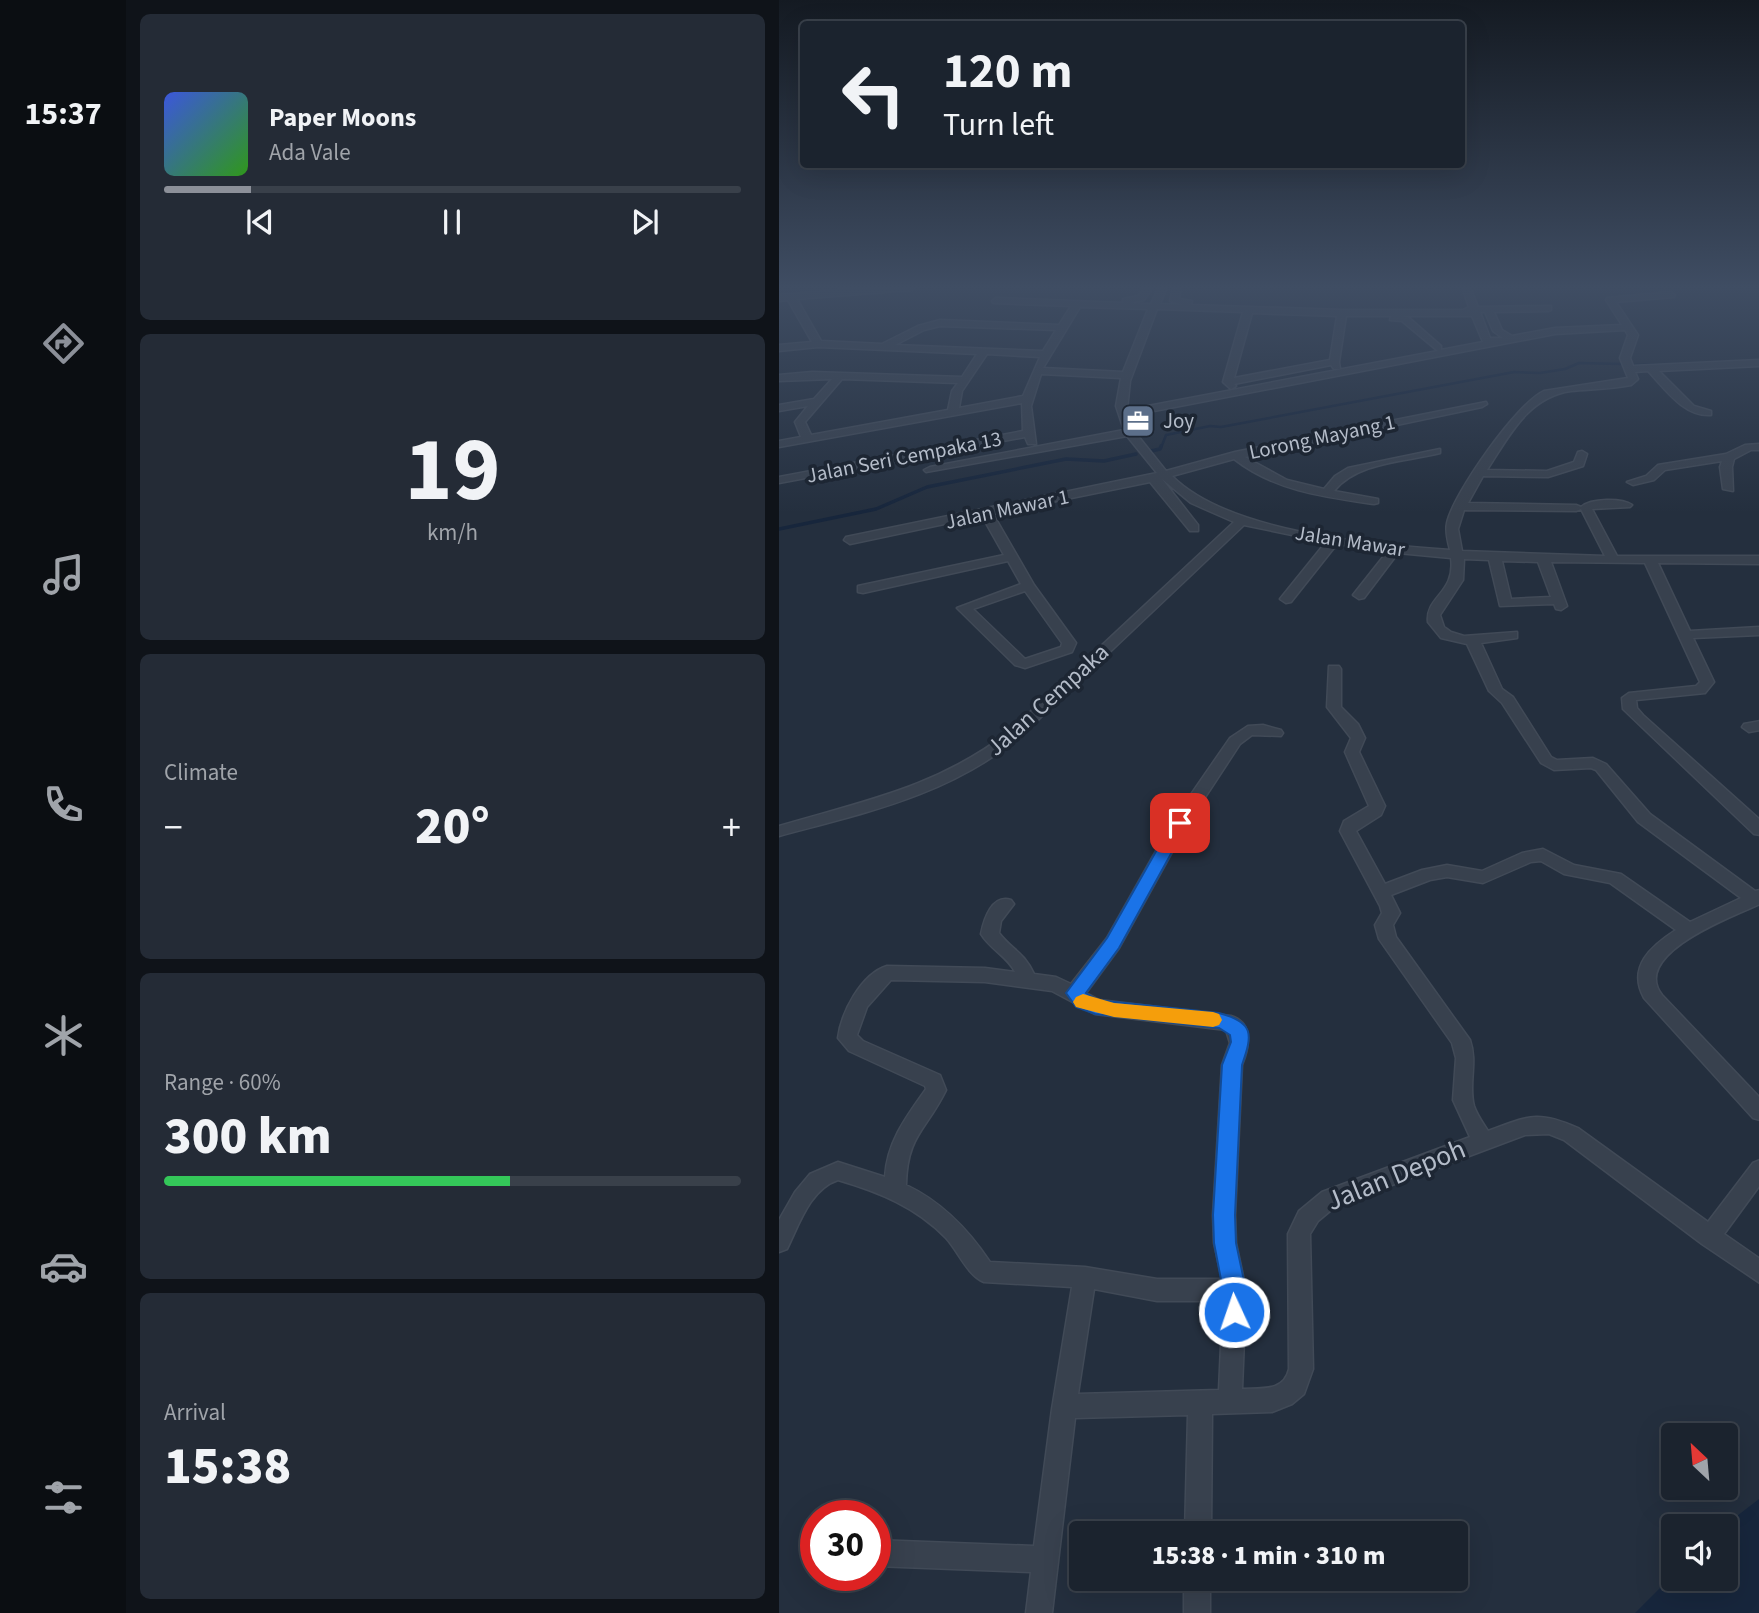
<!DOCTYPE html>
<meta charset="utf-8">
<style>
:root{--surface:#1b232e;--page:#242b36;--text:#f1f3f6;--muted:#a0a4aa;--line:#39404a;--accent:#8c9099}
body{margin:0;font-family:"Source Sans 3",sans-serif;background:var(--page);color:var(--text);height:100vh;display:flex;flex-direction:column;font-size:26px;white-space:nowrap}
*{box-sizing:border-box;margin:0}
p{font-size:23px;color:var(--muted)}
.icon{flex:none;width:38px;height:38px;fill:none;stroke:currentColor;stroke-width:2;stroke-linecap:round;stroke-linejoin:round}
.map{position:relative;flex:1;overflow:hidden}
.details{display:flex;flex-direction:column;gap:14px;padding:14px;background:#0f1319;width:653px}
.details>*{flex:none}
.guide{position:absolute;left:21px;top:21px;width:665px;height:147px;border-radius:7px;box-shadow:0 7px 28px #0002,0 0 0 2px var(--line);background:#1b232e;color:var(--text);overflow:hidden}
.needle{width:46px;rotate:334deg}
.tools{position:absolute;left:882px;top:1423px;display:grid;gap:14px}
.tools a{display:grid;place-items:center;width:77px;height:77px;border-radius:7px;background:var(--surface);box-shadow:0 7px 28px #0002,0 0 0 2px var(--line);font-size:35px}
.speed{position:absolute;left:21px;top:1500px;display:flex;gap:14px;font-size:35px;font-weight:700;text-align:center}
.speed>*{display:grid;place-content:center;width:91px;height:91px;border-radius:50%;background:var(--surface);box-shadow:0 7px 28px #0002,0 0 0 2px var(--line);line-height:1}
.speed .limit{border:10px solid #d22;background:#fff;color:#111}
.pin{position:absolute;display:grid;place-items:center;width:60px;height:60px;color:#fff;margin:-30px;border-radius:14px;box-shadow:0 4px 10px #0006}
.me{position:absolute;width:77px;margin:-38px;rotate:357deg;stroke-linejoin:round;filter:drop-shadow(0 0 5px #0008)}
.turn{display:flex;align-items:center;gap:24px;height:147px;padding:0 28px;font-size:32px}
.turn .icon{width:91px;height:91px;stroke-width:2.5}
.turn b{display:block;font-size:49px;line-height:60px}
.big{font-size:52px;font-weight:800;line-height:1.1}
.details .tile{flex:1;display:flex;flex-direction:column;justify-content:center;gap:10px;min-width:0;padding:0 24px;border-radius:10px;background:var(--page)}
.details .dial{align-items:center;gap:0}
.dial b{font-size:91px;line-height:1}
.song{display:flex;align-items:center;gap:21px}
.cover{width:84px;height:84px;border-radius:10px;background:linear-gradient(135deg,hsl(230 70% 55%),hsl(110 70% 35%))}
.played{height:7px;border-radius:4px;background:linear-gradient(90deg,var(--accent) 15%,var(--line) 15%)}
.keys{display:flex;justify-content:space-around;direction:ltr}
.heat{display:flex;justify-content:space-between;align-items:center;font-size:38px;direction:ltr}
.charge{height:10px;border-radius:5px;background:linear-gradient(90deg,#34c759 60%,var(--line) 0)}
.trip{position:absolute;left:290px;top:1521px;width:399px;height:70px;border-radius:7px;background:var(--surface);box-shadow:0 7px 28px #0002,0 0 0 2px var(--line);font-weight:800;line-height:70px;text-align:center}
main{display:flex;flex:1;min-height:0}
.tab-bar{display:flex;flex-direction:column;width:126px;justify-content:space-around;align-items:center;background:#0b0e12;color:var(--muted)}
.tab-bar .icon{width:49px;height:49px}
.tab-bar .current{color:var(--accent)}
.tab-bar b{font-size:32px;color:var(--text)}
.map>svg:first-child{display:block}
.water{fill:#17263c}
.lines{fill:none;stroke-linecap:round;stroke-linejoin:round}
.stream-far1{stroke:#17263c;stroke-width:2.5}
.stream{stroke:#17263c;stroke-width:3.5}
.street-casing{stroke:#414a57;stroke-width:3}
.street{fill:#38414e;fill-rule:evenodd}
.route{fill:#1a73e8;stroke:#114b97;stroke-width:2}
.slow{fill:#f59e0b}
.labels{text-anchor:middle;dominant-baseline:central;stroke-width:7;stroke-linejoin:round;paint-order:stroke}
.far-poi-label{font-size:21px;fill:#b4bcc9;stroke:#1d2633;text-anchor:start}
.far-street-label{font-size:21px;fill:#b4bcc9;stroke:#1d2633}
.street-label{font-size:24px;fill:#b4bcc9;stroke:#1d2633}
.near-street-label{font-size:28px;fill:#b4bcc9;stroke:#1d2633}
</style>
<main>
<nav class="tab-bar">
<b>15:37</b>
<svg class="icon current" aria-label="directions" viewBox="0 0 24 24"><path d="M12 3l9 9-9 9-9-9zM9 14v-3h6M13 9l2 2-2 2"/></svg>
<svg class="icon" aria-label="music" viewBox="0 0 24 24"><path d="M9 18V5l10-2v13"/><circle cx="6" cy="18" r="3"/><circle cx="16" cy="16" r="3"/></svg>
<svg class="icon" aria-label="phone" viewBox="0 0 24 24"><path d="M5 4h4l2 5-3 2q2 4 5 5l2-3 5 2v4C11 20 4 13 5 4z"/></svg>
<svg class="icon" aria-label="climate" viewBox="0 0 24 24"><path d="M12 3v18M4 7l16 10M4 17L20 7"/></svg>
<svg class="icon" aria-label="car" viewBox="0 0 24 24"><path d="M5 17H2v-5l4-1 3-4h7l3 4 3 1v5h-3M9 17h6M6 11h13"/><circle cx="7" cy="17" r="2"/><circle cx="17" cy="17" r="2"/></svg>
<svg class="icon" aria-label="filters" viewBox="0 0 24 24"><path d="M4 7h16M4 17h16"/><circle cx="9" cy="7" r="2"/><circle cx="15" cy="17" r="2"/></svg>
</nav>
<section class="details">
<div class="tile">
<div class="song"><i class="cover"></i><div><b>Paper Moons</b><p>Ada Vale</p></div></div>
<div class="played"></div>
<div class="keys"><svg class="icon" aria-label="previous" viewBox="0 0 24 24"><path d="M18 5L8 12l10 7zM5 5v14"/></svg><svg class="icon" aria-label="pause" viewBox="0 0 24 24"><path d="M8 5v14M16 5v14"/></svg><svg class="icon" aria-label="next" viewBox="0 0 24 24"><path d="M6 5l10 7-10 7zM19 5v14"/></svg></div>
</div>
<div class="tile dial"><b>19</b><p>km/h</p></div>
<div class="tile"><p>Climate</p>
<div class="heat"><a>−</a><b class="big">20°</b><a>+</a></div>
</div>
<div class="tile"><p>Range · 60%</p><b class="big">300 km</b><div class="charge"></div></div>
<div class="tile"><p>Arrival</p><b class="big">15:38</b></div>
</section>
<div class="map">
<svg width="981" height="1613" viewBox="0 0 981 1613">
<rect width="100%" height="100%" fill="#242f3e"/>
<path class="water" d="M980 1499V1613H856L894 1575V1578H947L945 1526Z"/>
<g class="lines">
<g class="stream-far1">
<path d="M856 365 900 364"/>
<path d="M382 448 387 435 431 426 442 427 735 372 761 373 786 369 800 363 843 364"/>
</g>
<g class="stream">
<path d="M372 451 381 449 382 446"/>
<path d="M0 529 97 509 148 487 287 459 325 461 357 454"/>
</g>
<defs>
<g id="street">
<path d="M100 287H136L132 290 18 299 42 341 103 344 139 326 161 320 280 325 292 306 214 303 213 301 217 298 344 303V299L359 296 366 287H374L365 300 350 303 372 304 380 287H388L381 304 404 305 391 301 394 287H402L400 299 413 301 412 305 563 310H684L690 307 683 287H691L699 307 772 306V310L769 311 715 312 723 330 733 336 776 328 843 325 827 300 828 298 892 292 896 295 895 297 837 302 859 335 851 358 854 366 981 360V366L880 371 915 406 932 411V415C905 417 886 389 869 371L856 372 859 379 852 385C832 389 812 389 792 391 749 397 730 436 708 470L768 471 795 462 799 452 803 451 808 454 804 466 769 477 704 476 689 503 797 505 802 507C812 498 843 498 853 505L851 507 813 509 838 556H981V564L879 563 911 631 981 627V635L914 638 935 682 926 693 857 700 858 708 864 715 981 820V835L975 834 844 709 843 698 850 693 917 686 921 682 866 563 772 562 788 606 782 610 777 609 775 604 721 606 710 560 685 559 684 580 661 615 665 627 672 632 685 636 738 632V638L702 643 723 689 734 697 772 757 778 760 814 758 827 764 871 814 976 891 981 890V904C954 916 851 954 883 995L981 1098V1120L974 1118 865 998C848 967 872 946 897 930L831 883 785 874 762 861 752 862 704 883 668 877 651 880 612 895 621 913 614 925 617 937 691 1040C699 1063 689 1084 695 1106 698 1115 704 1123 709 1131 750 1116 758 1110 799 1128L929 1222 974 1163 981 1160V1185L945 1234 981 1259V1283L923 1244 785 1140 770 1134 746 1135 557 1206 539 1221 531 1234 534 1369 525 1394 513 1404 493 1412 433 1414 432 1533H406L409 1415 296 1418 273 1613H247L252 1572 96 1566V1540L255 1546 273 1409 293 1287 205 1282C189 1276 179 1251 167 1238 137 1207 100 1192 59 1180 31 1189 20 1225 8 1249L0 1252V1220L16 1192 31 1174 59 1162 106 1177C108 1142 127 1117 147 1089L146 1086 70 1051 59 1038C62 1013 82 974 108 966L206 968 236 972C229 957 211 949 202 934 205 919 213 894 232 900L235 904 222 921 220 933C234 951 244 951 255 974L277 977 292 984 328 938 395 819 451 738 469 726 484 725 502 730 504 733 502 736 473 735 461 744 408 825 340 948 307 993 320 1000 452 1016C475 1023 470 1048 463 1065L456 1215 457 1243 467 1290 463 1389C482 1388 505 1392 510 1369L509 1234 520 1211 543 1192 691 1137 674 1100 677 1058 673 1043 600 939 596 925 603 913 601 906 561 831 565 821 590 806 566 752 572 738 548 707 550 666H560L562 669V707L579 724 586 738 580 752 606 806 602 815 577 831 606 884 643 870 668 865 703 871 743 853 764 849 795 865 842 874 911 922 962 898 859 822 817 770 812 768 775 770 762 763 723 703 710 691 688 644 662 638 649 622C646 597 677 593 672 558L619 553 585 598 580 599 574 595 608 552 558 544 512 602 507 603 501 599 547 542 465 525 241 737C168 796 88 812 0 836V826C85 801 159 787 231 731L455 522 412 503 383 479 419 525V531H411L371 482 214 514 255 585 297 643 293 652 246 668 236 665 178 608 242 584 229 561 84 593 79 592V586L225 555 203 516 71 544 65 540 67 537 378 473 348 436 147 472 145 470 151 467 345 430 337 406 342 378 262 374 252 406 257 444H249L246 437 0 483V477L244 431 243 403 0 447V441L22 437 16 422 29 406 0 411V405L35 399 53 379 0 381V375L33 372 183 377 198 354 39 347 0 351V345L33 342 9 300 0 301V295ZM301 307 369 309 344 372 264 368ZM378 309 464 312 444 382 452 389 457 386 455 384 552 365 555 369H561L560 362 567 316H612L611 320 623 321 659 351 348 410 351 381ZM701 312H706L714 331 724 338H711ZM473 313 558 316 551 360 455 378ZM619 316H693L704 342 662 350V346L629 317ZM161 326 277 330 264 351 116 345 145 330ZM846 330 849 335 841 358 849 378 765 391C738 403 674 494 668 523 666 532 669 542 671 550 592 544 450 533 393 476L455 459C496 491 546 497 595 504L599 503V499L555 491C578 462 626 462 661 453V449L569 468 556 476 545 489 508 480 466 457 703 407 708 404 707 402 456 452 387 471 359 436 349 416 776 334ZM208 354 261 357 244 396 180 408 183 391ZM63 379 179 383 173 391 169 410 32 435 26 422ZM802 509 826 556 683 551 679 529 685 510 797 511ZM723 561 759 562 772 597 732 599ZM246 591 283 643 282 647 246 659 194 609ZM112 980 206 982 273 991 316 1014 447 1030 451 1043 443 1065 434 1215 435 1243 443 1279H378L306 1267 211 1262C189 1229 163 1202 127 1185 128 1135 147 1131 167 1090L161 1075 84 1041 78 1035 88 1007ZM315 1289 378 1301H444L440 1390 299 1394Z"/>
<path d="M981 444V450H972L955 459 953 467 954 491 944 489 941 467 943 461 886 470 875 480 854 485 848 482 867 476 879 465 947 454 966 445Z"/>
<path d="M981 721V730L970 732 963 727 965 724Z"/>
<rect x="405" y="1578" width="26" height="35"/>
</g>
</defs>
<use href="#street" class="street-casing"/>
<use href="#street" class="street"/>
</g>
<linearGradient id="sky" x2="0" y2="1"><stop stop-color="#141a22"/><stop offset="0.56" stop-color="#3f4d63"/><stop offset="1" stop-color="#3f4d63" stop-opacity="0"/></linearGradient>
<rect width="981" height="513" fill="url(#sky)"/>
<path class="route" d="M401 817 409 823 340 948 307 993 318 1000 440 1013C475 1022 474 1034 463 1065L456 1215 457 1243 467 1290 466 1312 463 1320 455 1324 447 1320 443 1312 444 1290 435 1243 434 1215 443 1065 452 1042 451 1035 440 1028 316 1014 297 1007 287 993 328 938 393 823Z"/>
<path class="slow" d="M304 994 335 1003 434 1012 440 1014 443 1020 440 1025 434 1027 335 1017 297 1007 294 1002 297 997Z"/>
<defs>
<symbol id="office-square" viewBox="-11 -11 22 22"><rect x="-9" y="-9" width="18" height="18" rx="4" fill="#5c6f8a" stroke="#1d2633"/><path d="M-6-3h4V-5.5h4V-3h4V5H-6ZM-1-4.5V-3h2v-1.5ZM-6 0V1H6V0Z" fill="#fff"/></symbol>
</defs>
<g fill-rule="evenodd">
<use href="#office-square" x="340" y="402" width="38" height="38"/>
</g>
<g class="labels">
<g class="far-poi-label">
<text x="384" y="421">Joy</text>
</g>
<g class="far-street-label">
<text transform="translate(543 437) rotate(-12)">Lorong Mayang 1</text>
<text transform="translate(125 457) rotate(-11)">Jalan Seri Cempaka 13</text>
<text transform="translate(228 509) rotate(-12)">Jalan Mawar 1</text>
<text transform="translate(571 541) rotate(9)">Jalan Mawar</text>
</g>
<g class="street-label">
<text transform="translate(269 700) rotate(-42)">Jalan Cempaka</text>
</g>
<g class="near-street-label">
<text transform="translate(617 1175) rotate(-22)">Jalan Depoh</text>
</g>
</g>
</svg>
<div class="tools">
<a><svg class="needle" viewBox="-14 -14 28 28"><path d="M0-13l5 13h-10z" fill="#e53935"/><path d="M0 13l5-13h-10z" fill="#a0a4aa"/></svg></a>
<a><svg class="icon" aria-label="sound" viewBox="0 0 24 24"><path d="M4 9h4l5-4v14l-5-4H4zM17 9q2 3 0 6"/></svg></a>
</div>
<div class="speed"><div class="limit">30</div></div>
<div class="pin" style="left:401px;top:823px;background:#d93025"><svg class="icon" aria-label="arrive" viewBox="0 0 24 24"><path d="M6 21V4h12l-3 4 3 4H6"/></svg></div>
<svg class="me" style="left:455px;top:1312px" viewBox="-20 -20 40 40"><circle r="17" fill="#1a73e8" stroke="#fff" stroke-width="3"/><path d="M0-11L8 9 0 5-8 9z" fill="#fff"/></svg>
<div class="trip">15:38 · 1 min · 310 m</div>
<div class="guide">
<div class="turn"><svg class="icon" aria-label="left" viewBox="0 0 24 24"><path d="M17 20v-9H6M10 6l-5 5 5 5"/></svg><div><b>120 m</b>Turn left</div></div>
</div>
</div>
</main>
